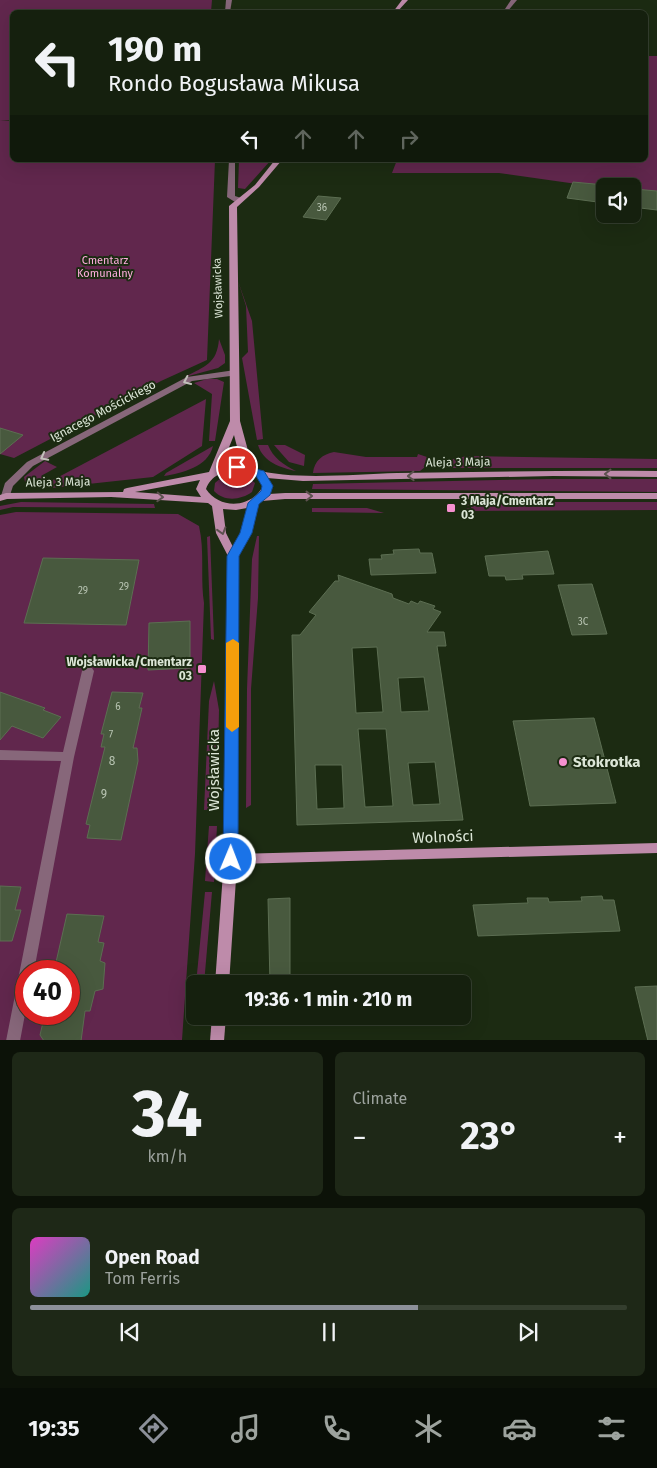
<!DOCTYPE html>
<meta charset="utf-8">
<style>
:root{--surface:#15200e;--page:#1e2817;--text:#f1f3f6;--muted:#9da39e;--line:#343e2e;--accent:#8c9099}
body{margin:0;font-family:"Fira Sans",sans-serif;background:var(--page);color:var(--text);height:100vh;display:flex;flex-direction:column;font-size:19px;white-space:nowrap}
*{box-sizing:border-box;margin:0}
p{font-size:16px;color:var(--muted)}
.icon{flex:none;width:28px;height:28px;fill:none;stroke:currentColor;stroke-width:2;stroke-linecap:round;stroke-linejoin:round}
.map{position:relative;height:1040px;overflow:hidden}
.drawer{display:flex;flex-direction:column;gap:12px;padding:12px;background:#0c1208;flex:1}
.drawer>*{flex:none}
.banner{position:absolute;left:10px;top:10px;width:638px;height:152px;border-radius:8px;box-shadow:0 5px 20px #0002,0 0 0 1px var(--line);background:#15200e;color:var(--text);overflow:hidden}
.tools{position:absolute;left:596px;top:178px;display:grid;gap:10px}
.tools a{display:grid;place-items:center;width:45px;height:45px;border-radius:8px;background:var(--surface);box-shadow:0 5px 20px #0002,0 0 0 1px var(--line);font-size:25px}
.speed{position:absolute;left:15px;top:960px;display:flex;gap:10px;font-size:25px;font-weight:700;text-align:center}
.speed>*{display:grid;place-content:center;width:65px;height:65px;border-radius:50%;background:var(--surface);box-shadow:0 5px 20px #0002,0 0 0 1px var(--line);line-height:1}
.speed .limit{border:8px solid #d22;background:#fff;color:#111}
.pin{position:absolute;display:grid;place-items:center;width:42px;height:42px;color:#fff;margin:-21px;border:2px solid #fff;border-radius:50%;box-shadow:0 1px 5px #0007}
.me{position:absolute;width:55px;margin:-28px;rotate:1deg;stroke-linejoin:round;filter:drop-shadow(0 0 4px #0008)}
.turn{display:flex;align-items:center;gap:18px;height:105px;padding:0 15px;font-size:22px}
.turn .icon{width:65px;height:65px;stroke-width:2.5}
.turn b{display:block;font-size:35px;line-height:42px}
.lanes{display:flex;align-items:center;height:48px;padding:0 15px;background:#0003;justify-content:center;gap:25px;direction:ltr}
.lanes .off{opacity:.35}
.big{font-size:38px;font-weight:700;line-height:1.1}
.drawer .card{flex:1;display:flex;flex-direction:column;justify-content:center;gap:8px;min-width:0;padding:0 18px;border-radius:8px;background:var(--page)}
.drawer .dial{align-items:center;gap:0}
.dial b{font-size:65px;line-height:1}
.song{display:flex;align-items:center;gap:15px}
.cover{width:60px;height:60px;border-radius:8px;background:linear-gradient(135deg,hsl(310 70% 55%),hsl(170 70% 35%))}
.played{height:5px;border-radius:2px;background:linear-gradient(90deg,var(--accent) 65%,var(--line) 65%)}
.keys{display:flex;justify-content:space-around;direction:ltr}
.heat{display:flex;justify-content:space-between;align-items:center;font-size:28px;direction:ltr}
.drawer .tiles{flex:1;display:grid;gap:12px;grid-template-columns:1fr 1fr}
.card:last-child{grid-column:span 2}
.trip{position:absolute;left:186px;top:975px;width:285px;height:50px;border-radius:8px;background:var(--surface);box-shadow:0 5px 20px #0002,0 0 0 1px var(--line);font-weight:700;line-height:50px;text-align:center}
.tabs{display:flex;height:80px;justify-content:space-around;align-items:center;background:#080d06;color:var(--muted)}
.tabs .icon{width:35px;height:35px}
.tabs .current{color:var(--accent)}
.tabs b{font-size:22px;color:var(--text)}
.map>svg:first-child{display:block}
.green{fill:#61274d;fill-rule:evenodd}
.building{fill:#48593e;stroke:#5c6e52;fill-rule:evenodd}
.lines{fill:none;stroke-linecap:round;stroke-linejoin:round}
.street{fill:#87677a;fill-rule:evenodd}
.secondary{fill:#be8baa;fill-rule:evenodd}
.oneway{stroke:#c2c0bb}
.oneway2{stroke:#5d514f}
.route{fill:#1a73e8;stroke:#114b97}
.slow{fill:#f59e0b}
.poi-dot{fill:#f690d0;stroke:#1c2b12;stroke-width:2}
.labels{text-anchor:middle;dominant-baseline:central;stroke-width:4;stroke-linejoin:round;paint-order:stroke}
.number-label{font-size:10px;fill:#b7c3b1}
.far-park-label{font-size:11px;fill:#feadde;stroke:#1c2b12}
.far-street-label{font-size:11px;fill:#dce6d7;stroke:#1c2b12}
.street-label{font-size:12px;fill:#dce6d7;stroke:#1c2b12}
.poi-label{font-size:12px;font-weight:bold;fill:#dce6d7;stroke:#1c2b12;text-anchor:start}
.near-number-label{font-size:12px;fill:#b7c3b1}
.near-poi-label{font-size:15px;font-weight:bold;fill:#dce6d7;stroke:#1c2b12;text-anchor:start}
.near-street-label{font-size:15px;fill:#dce6d7;stroke:#1c2b12}
</style>
<div class="map">
<svg width="657" height="1041" viewBox="0 0 657 1041">
<rect width="100%" height="100%" fill="#1c2b12"/>
<g class="green">
<path d="M0 0H212L211 12H12V120H0Z"/>
<path d="M645 56H657V195L633 192 632 186 605 188 499 173H392L397 160H645Z"/>
<path d="M0 120 12 121V160H215L207 360 161 381 14 458 0 454Z"/>
<path d="M239 160H271L245 189 238 188Z"/>
<path d="M238 281 252 321 263 439 257 440 242 358 248 352 246 306Z"/>
<path d="M219 339 225 355V363L218 368 185 377C205 366 217 364 219 339Z"/>
<path d="M207 379H217L224 382 215 441H209L212 394 194 383Z"/>
<path d="M206 399 202 446 153 477 51 488 34 487 25 482 24 477 45 461 57 467 41 476 49 482Z"/>
<path d="M258 445H268C273 458 284 465 296 471 281 468 263 462 258 445Z"/>
<path d="M274 445H285L305 455 304 466 289 462Z"/>
<path d="M213 446C208 467 182 473 164 476L166 473Z"/>
<path d="M334 452 366 457H417L418 454 427 457 430 463 420 471 313 473C314 461 323 454 334 452Z"/>
<path d="M467 456 657 459V468H444L453 459Z"/>
<path d="M235 474 248 477 255 483 252 492C241 500 224 502 214 491L215 483 223 476Z"/>
<path d="M548 479H657V492L312 489 313 484Z"/>
<path d="M21 502 154 504 155 508 13 507 0 510V506Z"/>
<path d="M510 502H657V510L464 511V509L471 508V506L463 505Z"/>
<path d="M312 508H367L384 513 312 512Z"/>
<path d="M16 512 178 514 199 526C205 552 200 577 204 603L195 854 182 1040H0V515ZM26 971H69V1014H26Z"/>
<path d="M210 536 214 640 211 639 207 537Z"/>
<path d="M257 536H259L258 598 251 689V805L246 808 247 689 252 559Z"/>
<path d="M214 681 219 710 217 809 204 810 209 701Z"/>
<path d="M209 826H217L214 882 205 881Z"/>
<path d="M205 892H212L204 984H196Z"/>
</g>
<g class="building">
<path d="M573 182 605 185V203L567 198Z"/>
<path d="M634 189 657 191V210L632 207Z"/>
<path d="M318 196 341 198 326 220 303 217Z"/>
<path d="M0 428 23 435 0 454Z"/>
<path d="M419 549 420 553H432L436 573 371 575 369 559H382L381 555 394 554 393 550Z"/>
<path d="M548 551 554 574 522 575 523 579 506 580 505 576H489L485 556Z"/>
<path d="M43 558 139 560 126 625 24 623Z"/>
<path d="M338 575 392 594 393 598 409 604 411 601 418 604 420 601 435 606 433 609 441 612 427 632H444L446 646H437L463 820 297 825 292 635H300L316 615 309 612 335 581H339ZM377 647 383 712 356 713 352 648ZM424 677 429 711 401 712 398 678ZM358 729H386L393 806 365 807ZM435 762 440 804 413 805 408 763ZM315 765H342L344 808 317 809Z"/>
<path d="M592 584 607 634 572 635 558 585Z"/>
<path d="M190 621V668L148 670 149 623Z"/>
<path d="M0 692 45 708 43 710 61 717 43 738 12 726 0 740Z"/>
<path d="M112 692 143 693 139 708H142L133 748H137L138 761 121 840 87 838 90 825 86 824 105 747H101L104 734H101Z"/>
<path d="M594 718 616 803 530 806 513 721Z"/>
<path d="M0 886 21 887 15 910H21L12 941H0Z"/>
<path d="M602 896 603 900H614L620 931 478 936 473 905 528 903 527 898H548L549 902 582 901 581 897Z"/>
<path d="M290 898V984H270L268 899Z"/>
<path d="M67 914 104 916 98 942 104 943 100 961 105 963 103 989 95 991 90 1011H85L81 1041H44L40 1035 45 1014H69V971H54Z"/>
<path d="M657 986V1041H648L635 987Z"/>
</g>
<g class="lines">
<g class="street">
<path d="M226 0H232L230 12H225Z"/>
<path d="M511 0H517L507 12H503Z"/>
<path d="M229 160H235V196L241 198V202H235L227 197Z"/>
<path d="M235 370 239 373 238 375 192 381 33 466 13 486 9 498H3L1 496 5 483 27 462 187 377Z"/>
<path d="M88 667 92 668 94 671 74 757 34 971H26V1009L20 1041H6L61 761 0 760V750L63 752 82 671 84 668Z"/>
</g>
<g class="secondary">
<path d="M402 0H408L397 12H393Z"/>
<path d="M275 160H282L259 187 237 207 240 421 253 469C292 481 355 474 397 473 484 472 570 470 657 471V477L553 476 303 481 267 478 273 486 269 494 285 493H657V499H285L262 501 258 504 251 533 238 556V854L657 843V853L237 864 229 984H215L224 859 228 556 216 533 212 506 208 503 111 497 7 499 0 501V495L6 493 123 492 124 489 127 488 209 472 230 421 229 206 255 185ZM234 435 242 466 237 464 221 467ZM237 470 257 476 263 486C252 508 220 510 206 489 211 475 223 472 237 470ZM200 480 196 489 201 497 135 492ZM247 508 241 533 233 547 226 533 223 509 236 510Z"/>
<path d="M212 1016H226L224 1041H210Z"/>
</g>
</g>
<defs><path id="oneway-chevron" d="M-2-3.5L2.5 0L-2 3.5" fill="none" stroke-width="1.6" stroke-linecap="round" stroke-linejoin="round" transform="scale(1.25)"/></defs>
<g class="oneway">
<use href="#oneway-chevron" transform="translate(187 381) rotate(155)"/>
<use href="#oneway-chevron" transform="translate(44 457) rotate(152)"/>
</g>
<g class="oneway2">
<use href="#oneway-chevron" transform="translate(608 474) rotate(-180)"/>
<use href="#oneway-chevron" transform="translate(411 476) rotate(178)"/>
<use href="#oneway-chevron" transform="translate(309 496)"/>
<use href="#oneway-chevron" transform="translate(160 497) rotate(3)"/>
<use href="#oneway-chevron" transform="translate(222 531) rotate(73)"/>
</g>
<path class="route" d="M237 464 264 471 273 486 270 495 259 504 252 533 239 556 238 859 236 863H226L223 859 227 556 240 533 248 503 261 491 262 486 256 476 233 469 231 467Z"/>
<path class="slow" d="M233 639 239 643V727L232 732 226 727V643Z"/>
<g class="poi-dot">
<rect x="446" y="503" width="10" height="10" rx="2.5"/>
<rect x="197" y="664" width="10" height="10" rx="2.5"/>
<circle cx="563" cy="762" r="5"/>
</g>
<g class="labels">
<g class="number-label">
<text x="322" y="208">36</text>
<text x="124" y="587">29</text>
<text x="83" y="591">29</text>
<text x="583" y="622">3C</text>
<text x="118" y="707">6</text>
<text x="111" y="735">7</text>
</g>
<g class="far-park-label">
<text x="105" y="260">Cmentarz<tspan x="105" dy="13">Komunalny</tspan></text>
</g>
<g class="far-street-label">
<text transform="translate(218 288) rotate(-92)">Wojsławicka</text>
</g>
<g class="street-label">
<text transform="translate(103 411) rotate(-28)">Ignacego Mościckiego</text>
<text transform="translate(458 462) rotate(-1)">Aleja 3 Maja</text>
<text transform="translate(58 482) rotate(-1)">Aleja 3 Maja</text>
</g>
<g class="poi-label">
<text x="461" y="501">3 Maja/Cmentarz<tspan x="461" dy="14">03</tspan></text>
<text x="192" y="662" text-anchor="end">Wojsławicka/Cmentarz<tspan x="192" dy="14">03</tspan></text>
</g>
<g class="near-number-label">
<text x="112" y="761">8</text>
<text x="104" y="794">9</text>
</g>
<g class="near-poi-label">
<text x="573" y="762">Stokrotka</text>
</g>
<g class="near-street-label">
<text transform="translate(214 770) rotate(-90)">Wojsławicka</text>
<text transform="translate(443 837) rotate(-2)">Wolności</text>
</g>
</g>
</svg>
<div class="tools">
<a><svg class="icon" aria-label="sound" viewBox="0 0 24 24"><path d="M4 9h4l5-4v14l-5-4H4zM17 9q2 3 0 6"/></svg></a>
</div>
<div class="speed"><div class="limit">40</div></div>
<div class="pin" style="left:237px;top:467px;background:#d93025"><svg class="icon" aria-label="arrive" viewBox="0 0 24 24"><path d="M6 21V4h12l-3 4 3 4H6"/></svg></div>
<svg class="me" style="left:231px;top:859px" viewBox="-20 -20 40 40"><circle r="17" fill="#1a73e8" stroke="#fff" stroke-width="3"/><path d="M0-11L8 9 0 5-8 9z" fill="#fff"/></svg>
<div class="trip">19:36 · 1 min · 210 m</div>
<div class="banner">
<div class="turn"><svg class="icon" aria-label="left" viewBox="0 0 24 24"><path d="M17 20v-9H6M10 6l-5 5 5 5"/></svg><div><b>190 m</b>Rondo Bogusława Mikusa</div></div>
<div class="lanes"><svg class="icon" aria-label="left" viewBox="0 0 24 24"><path d="M17 20v-9H6M10 6l-5 5 5 5"/></svg><svg class="icon off" aria-label="ahead" viewBox="0 0 24 24"><path d="M12 20V5M6 11l6-6 6 6"/></svg><svg class="icon off" aria-label="ahead" viewBox="0 0 24 24"><path d="M12 20V5M6 11l6-6 6 6"/></svg><svg class="icon off" aria-label="right" viewBox="0 0 24 24"><path d="M7 20v-9h11M14 6l5 5-5 5"/></svg></div>
</div>
</div>
<section class="drawer">
<div class="tiles">
<div class="card dial"><b>34</b><p>km/h</p></div>
<div class="card"><p>Climate</p>
<div class="heat"><a>−</a><b class="big">23°</b><a>+</a></div>
</div>
<div class="card">
<div class="song"><i class="cover"></i><div><b>Open Road</b><p>Tom Ferris</p></div></div>
<div class="played"></div>
<div class="keys"><svg class="icon" aria-label="previous" viewBox="0 0 24 24"><path d="M18 5L8 12l10 7zM5 5v14"/></svg><svg class="icon" aria-label="pause" viewBox="0 0 24 24"><path d="M8 5v14M16 5v14"/></svg><svg class="icon" aria-label="next" viewBox="0 0 24 24"><path d="M6 5l10 7-10 7zM19 5v14"/></svg></div>
</div>
</div>
</section>
<nav class="tabs">
<b>19:35</b>
<svg class="icon current" aria-label="directions" viewBox="0 0 24 24"><path d="M12 3l9 9-9 9-9-9zM9 14v-3h6M13 9l2 2-2 2"/></svg>
<svg class="icon" aria-label="music" viewBox="0 0 24 24"><path d="M9 18V5l10-2v13"/><circle cx="6" cy="18" r="3"/><circle cx="16" cy="16" r="3"/></svg>
<svg class="icon" aria-label="phone" viewBox="0 0 24 24"><path d="M5 4h4l2 5-3 2q2 4 5 5l2-3 5 2v4C11 20 4 13 5 4z"/></svg>
<svg class="icon" aria-label="climate" viewBox="0 0 24 24"><path d="M12 3v18M4 7l16 10M4 17L20 7"/></svg>
<svg class="icon" aria-label="car" viewBox="0 0 24 24"><path d="M5 17H2v-5l4-1 3-4h7l3 4 3 1v5h-3M9 17h6M6 11h13"/><circle cx="7" cy="17" r="2"/><circle cx="17" cy="17" r="2"/></svg>
<svg class="icon" aria-label="filters" viewBox="0 0 24 24"><path d="M4 7h16M4 17h16"/><circle cx="9" cy="7" r="2"/><circle cx="15" cy="17" r="2"/></svg>
</nav>
